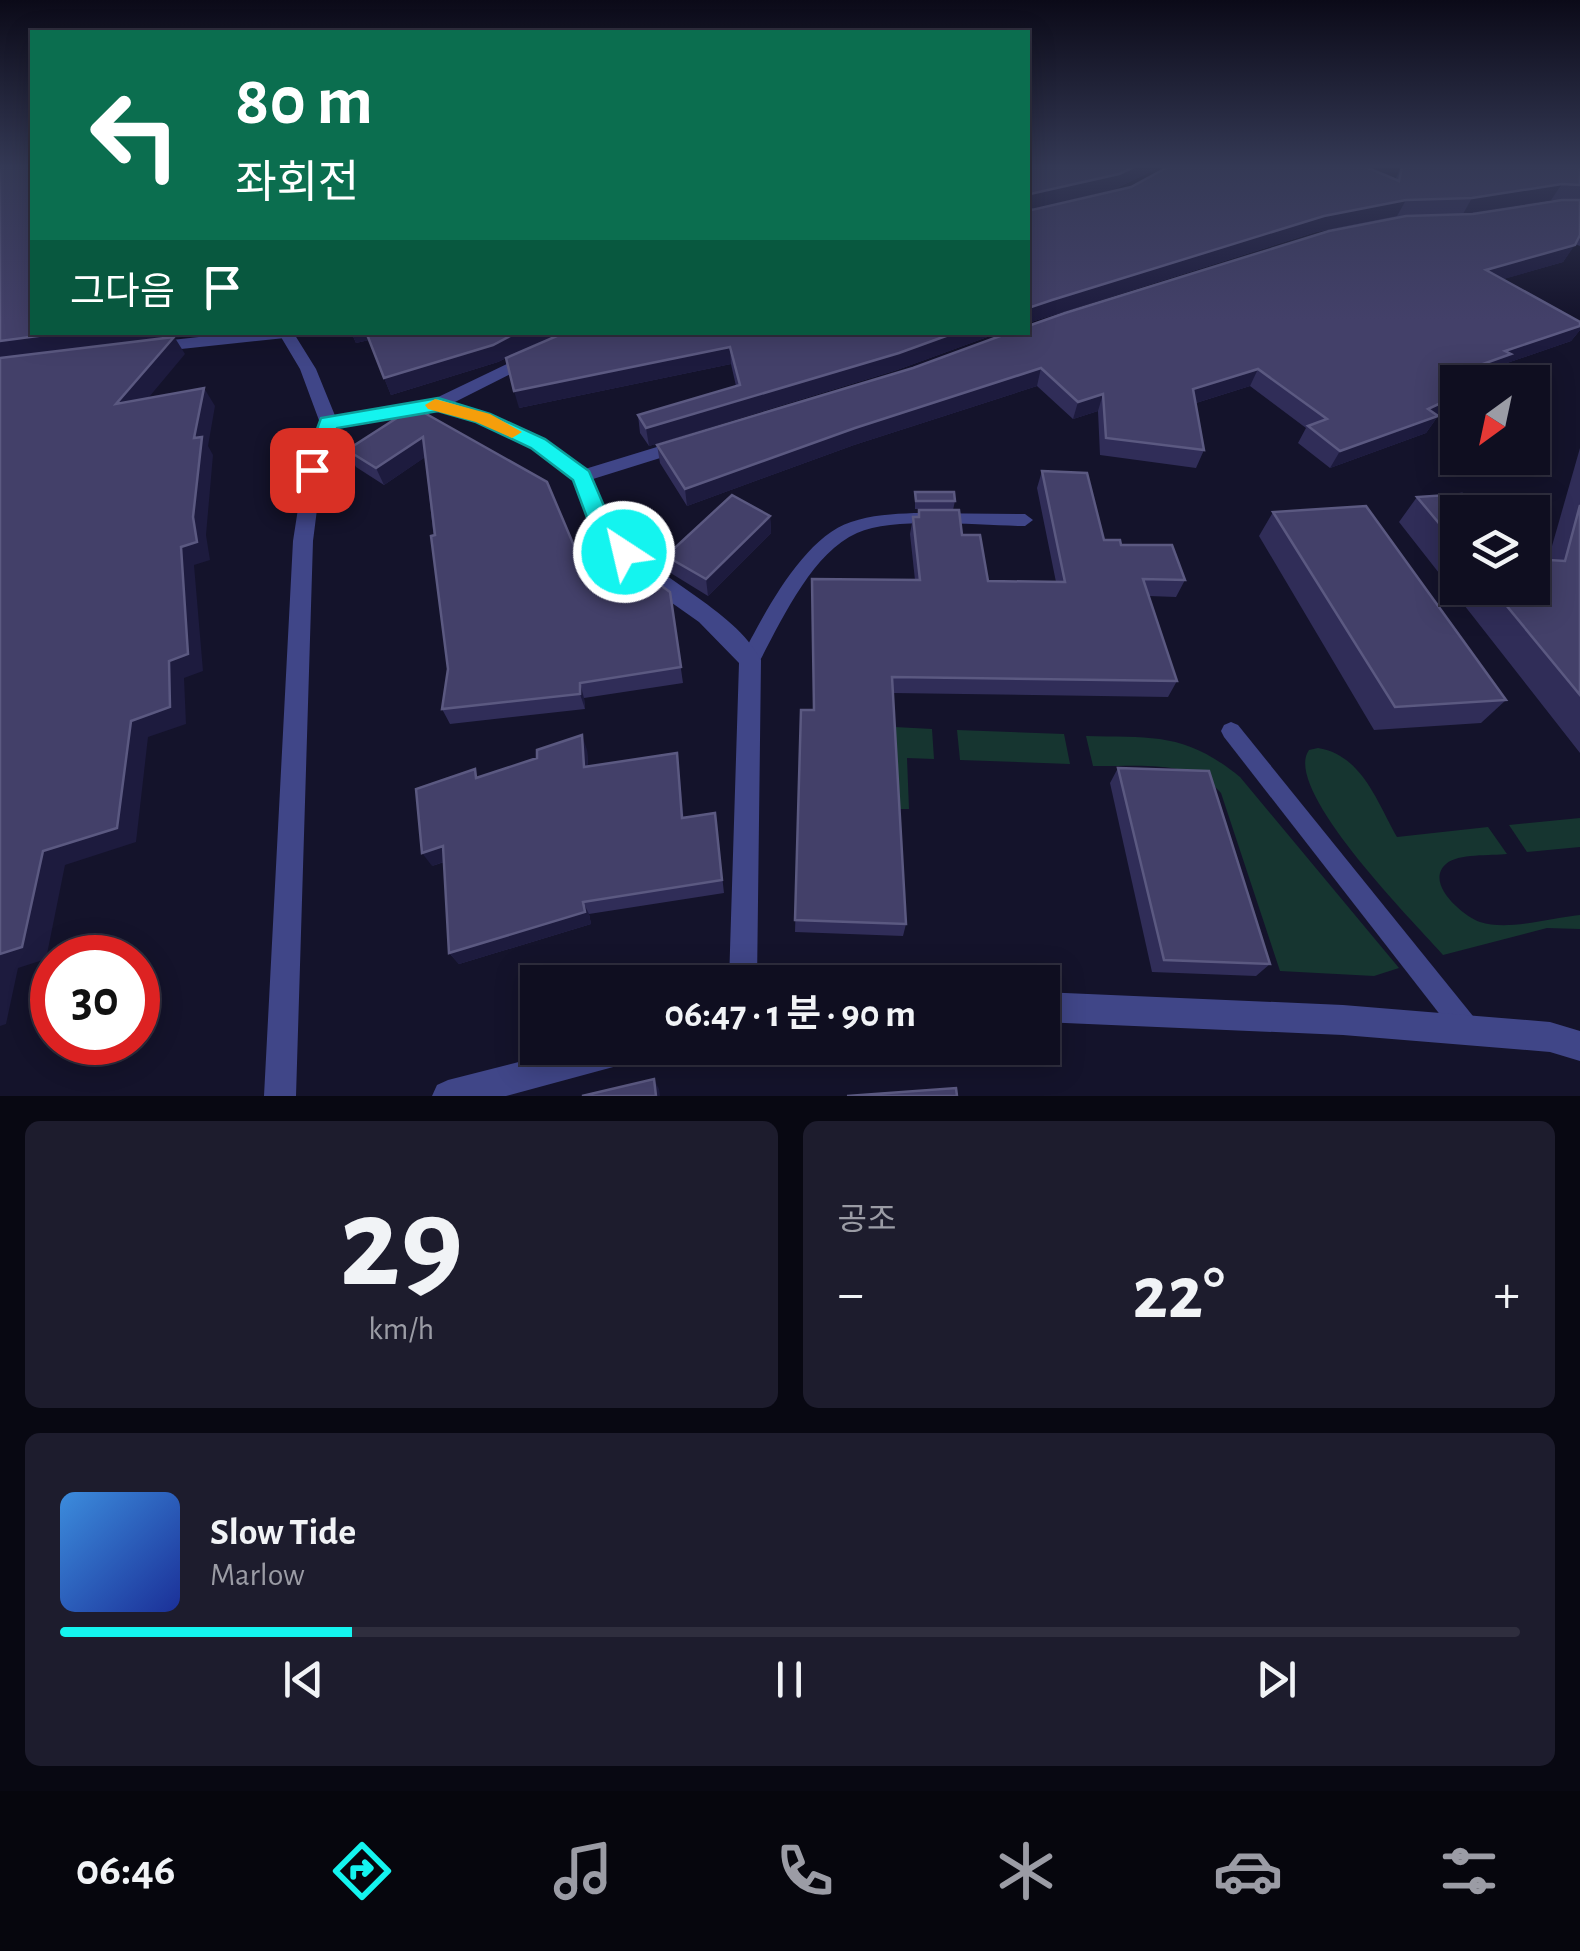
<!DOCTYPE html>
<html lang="ko">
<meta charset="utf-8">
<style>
:root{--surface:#0f0e20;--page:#1d1c2d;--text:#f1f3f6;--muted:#9b9ca5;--line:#2f2e3e;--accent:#14f4ef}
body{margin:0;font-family:"Alegreya Sans","Noto Sans KR",sans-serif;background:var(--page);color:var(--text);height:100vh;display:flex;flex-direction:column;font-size:38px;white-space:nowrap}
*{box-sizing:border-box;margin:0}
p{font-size:32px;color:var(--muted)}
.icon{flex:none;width:55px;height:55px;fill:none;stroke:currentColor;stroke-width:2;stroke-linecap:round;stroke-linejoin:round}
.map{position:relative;height:1096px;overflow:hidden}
.panel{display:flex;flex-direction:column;gap:25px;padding:25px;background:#080812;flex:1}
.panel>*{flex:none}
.hud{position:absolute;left:30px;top:30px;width:1000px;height:305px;border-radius:0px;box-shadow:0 5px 25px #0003,0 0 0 2px var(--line);background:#0b6e4f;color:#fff;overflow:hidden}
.needle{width:65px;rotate:213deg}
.fabs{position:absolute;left:1440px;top:365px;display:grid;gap:20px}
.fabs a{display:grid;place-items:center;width:110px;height:110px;border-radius:0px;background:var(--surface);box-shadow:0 5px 25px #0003,0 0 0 2px var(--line);font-size:50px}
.speed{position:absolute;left:30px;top:935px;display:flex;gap:20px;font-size:50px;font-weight:700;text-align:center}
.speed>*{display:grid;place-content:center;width:130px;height:130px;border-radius:50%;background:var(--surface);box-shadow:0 5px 25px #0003,0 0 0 2px var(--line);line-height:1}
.speed .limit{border:15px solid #d22;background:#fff;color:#111}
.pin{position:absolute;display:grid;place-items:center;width:85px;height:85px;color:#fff;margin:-42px;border-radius:20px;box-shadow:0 5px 15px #0006}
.me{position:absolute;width:110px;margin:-55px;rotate:325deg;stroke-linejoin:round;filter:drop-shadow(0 0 8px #0008)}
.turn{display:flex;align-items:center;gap:35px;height:210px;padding:0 40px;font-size:45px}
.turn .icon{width:130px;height:130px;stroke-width:2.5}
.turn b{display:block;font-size:70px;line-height:85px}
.then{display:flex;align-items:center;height:95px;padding:0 40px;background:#0003;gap:20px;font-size:38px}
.big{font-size:75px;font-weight:600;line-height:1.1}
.panel .tile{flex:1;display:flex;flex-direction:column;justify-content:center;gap:15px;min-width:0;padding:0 35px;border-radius:15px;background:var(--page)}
.panel .dial{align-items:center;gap:0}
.dial b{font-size:130px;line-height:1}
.song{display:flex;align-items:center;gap:30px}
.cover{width:120px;height:120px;border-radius:15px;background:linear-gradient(135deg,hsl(210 70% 55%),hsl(230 70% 35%))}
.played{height:10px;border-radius:5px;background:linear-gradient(90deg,var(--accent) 20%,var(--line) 20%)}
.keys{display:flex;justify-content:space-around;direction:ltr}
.heat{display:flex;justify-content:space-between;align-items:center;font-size:55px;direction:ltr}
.panel .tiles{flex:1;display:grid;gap:25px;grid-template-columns:1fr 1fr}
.tile:last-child{grid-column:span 2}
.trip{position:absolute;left:520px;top:965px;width:540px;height:100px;border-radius:0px;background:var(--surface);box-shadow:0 5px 25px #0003,0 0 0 2px var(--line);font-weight:600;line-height:100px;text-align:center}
.dock{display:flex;height:160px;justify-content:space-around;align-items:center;background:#06060d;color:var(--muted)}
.dock .icon{width:70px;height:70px}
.dock .active{color:var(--accent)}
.dock b{font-size:45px;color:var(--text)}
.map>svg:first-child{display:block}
.green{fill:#163530}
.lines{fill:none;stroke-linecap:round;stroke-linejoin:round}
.service{fill:#404688;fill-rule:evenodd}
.minor{fill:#404688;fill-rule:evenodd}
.tertiary{fill:#404688;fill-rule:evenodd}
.wall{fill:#302d58;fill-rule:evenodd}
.shaded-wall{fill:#1d1b3e}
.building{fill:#434069;stroke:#5b5981;stroke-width:2.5}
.route{fill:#14f4ef;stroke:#0d9f9b;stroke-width:2.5}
.slow{fill:#f59e0b}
</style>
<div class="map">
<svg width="1580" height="1096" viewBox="0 0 1580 1096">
<rect width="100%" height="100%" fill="#14132b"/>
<g class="green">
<path d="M895 727 932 729 934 759 907 758 909 809H898Z"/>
<path d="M957 730 1064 734 1070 764 960 760Z"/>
<path d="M1086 736C1153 738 1185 732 1240 777L1399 968 1374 976 1280 971 1221 793C1192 758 1135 767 1093 766Z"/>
<path d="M1318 748C1362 755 1377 802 1397 837L1488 827 1507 854C1491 856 1458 853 1446 864 1424 883 1463 916 1480 922 1508 931 1551 918 1580 915V929L1547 928 1443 955C1414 922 1281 789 1309 750Z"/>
<path d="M1580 818V847L1527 852 1509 825Z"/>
</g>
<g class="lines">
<g class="service">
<path d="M914 513 1025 514 1033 520 1025 526C981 526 896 516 857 533 811 553 780 624 757 666L750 668 743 666 740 660C763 616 802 538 851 522 871 515 893 514 914 513Z"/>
<path d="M1231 722 1238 725 1477 1021 1481 1030 1477 1039 1468 1043 1459 1039 1224 737 1221 731 1224 725Z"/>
</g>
<g class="minor">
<path d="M245 332 293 333 285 338 153 352 145 347 153 342Z"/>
<path d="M530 353 536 355V361L453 403C502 418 543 439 585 469L683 439 692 445 689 449 593 479C599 495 604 516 615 530 653 578 734 608 761 660L757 982H729L739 663 699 622 638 579 597 536 574 480 532 448 477 422 437 410 329 429 320 423 329 417 434 399Z"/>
</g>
<g class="tertiary">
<path d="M278 332H293L316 369 338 423 322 470 313 541 296 1096H264L293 541 304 470 320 423 300 369Z"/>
<path d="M1042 992 1343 1005 1550 1022 1580 1031V1061L1550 1052 1343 1035 1042 1022Z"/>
<path d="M573 1048H643L639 1059 628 1063 506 1096H432L437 1085 448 1080Z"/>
</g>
</g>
<g class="wall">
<path d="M1028 167H1160L1115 189 1032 209 1395 180 1401 167H1580V246L1575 244 1563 262 1503 279 1580 322V330L1571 341 1504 364 1499 372 1458 382V407L1438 416 1426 433 1330 468 1298 443 1306 428 1250 386 1196 403 1204 450 1196 468 1100 455 1098 411 1073 419 1037 386 854 445 687 506 660 463 657 445 913 368 1404 216 1316 232 1028 323ZM1551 200H1557L1465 214Z"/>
<path d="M351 332H1001L897 370 649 446 640 433 638 415 736 386 731 364 519 408 555 337 535 344 498 362 391 395 369 340 356 343Z"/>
<path d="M414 407 594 593 670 592 683 683 584 698 585 709 450 724 442 709 448 669 425 457 384 485 356 467 347 450Z"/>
<path d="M1580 448V753L1399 522 1417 497 1458 512V588H1532L1548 560Z"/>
<path d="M1042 471 1104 540 1121 545 1185 580 1176 597 1149 596 1177 681 1168 697 893 693 906 924 903 936 795 932 801 710H813L915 580 910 534 913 517H918L919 510 962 535 988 581 1056 582 1037 488Z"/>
<path d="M915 492 955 501 953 510 915 509Z"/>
<path d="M1273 512 1506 700 1481 723 1374 730 1259 536Z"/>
<path d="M770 516 771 533 708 596 669 572 666 556Z"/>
<path d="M587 750 588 766 677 753 683 817 715 813 724 893 589 914 591 924 459 964 449 953 444 862 432 866Z"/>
<path d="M1118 768 1270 964 1256 976 1152 972 1110 783Z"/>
</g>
<g class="shaded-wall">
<path d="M1134 167H1160L1115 189 1028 210 1030 194Z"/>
<path d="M1562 184 1551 200 1463 214 1472 198Z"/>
<path d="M1406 200 1397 216 1316 232 1028 323V314L1031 307 1324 216Z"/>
<path d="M1575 245 1563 262 1476 287 1486 270Z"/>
<path d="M1580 326V330L1571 341 1504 364 1499 372 1466 382V370L1505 351Z"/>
<path d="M68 332H196L197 335 175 338 185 354 129 421 0 360V341Z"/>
<path d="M351 332H366L369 340 356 343Z"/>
<path d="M518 332H570L535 344 498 362 391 395 384 378Z"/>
<path d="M957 332H1001L897 370 649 446 646 428Z"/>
<path d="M730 347 731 364 519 408 514 391Z"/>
<path d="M1041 368 1037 386 854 445 687 506 685 489 855 428Z"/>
<path d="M1258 369 1250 386 1186 406 1193 389Z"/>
<path d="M204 388 215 406 208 446 213 455 206 535 210 560 194 565 203 671 184 678 186 724 148 737 136 842 65 865 46 959 18 968 6 1024 0 1026V954L43 851 131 721 169 661 181 547 193 517 194 438Z"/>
<path d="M1103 394 1098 411 1073 419 1078 402Z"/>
<path d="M1458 395V407L1438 416 1426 433 1330 468 1340 451Z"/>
<path d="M423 437 430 454 384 485 376 468Z"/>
<path d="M770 516 771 533 708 596 706 579Z"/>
<path d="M580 683 584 698 585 709 580 694Z"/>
<path d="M582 735 587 750 589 781 584 767Z"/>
<path d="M677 753 679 768 685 831 682 818Z"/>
<path d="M443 846 452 859 432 866 422 853Z"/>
<path d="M583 902 589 914 591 924 459 964 449 953Z"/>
<path d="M654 1079 659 1089 660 1096H656Z"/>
</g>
<g class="building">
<path d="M0 167H32V332H68L0 341Z"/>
<path d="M1028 167H1134L1119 174 1030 194 1028 206 1032 210 1131 187 1168 167H1366L1399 181 1402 167H1580V185L1562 184 1472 198 1406 200 1324 216 1052 300 1031 307 1028 311Z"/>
<path d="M1562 200H1580V235L1575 245 1486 270 1580 322V326L1505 351 1511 354 1466 370 1487 382H1458V395L1428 409 1438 416 1340 451 1308 426 1327 419 1258 369 1193 389 1204 450 1106 438 1103 394 1078 402 1041 368 855 428 685 489 657 445 913 368 1011 332H1028V326L1065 313 1329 231 1406 216 1473 214Z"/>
<path d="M366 332H518L493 345 384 378Z"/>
<path d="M566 332H957L899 353 646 428 638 415 740 385 730 347 514 391 506 358Z"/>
<path d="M174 337 116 404 204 388 194 438 202 437 193 517 197 542 181 547 188 654 169 661 170 707 131 721 117 828 43 851 22 947 0 954V358Z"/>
<path d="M414 407 547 482 594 593 632 588 646 575 670 592 681 667 580 683V694L442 709 448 669 431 536 435 535 423 437 376 468 347 450Z"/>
<path d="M1042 471 1087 473 1104 540H1120L1121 545H1172L1185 580 1143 579 1177 681 892 677 906 924 795 920 801 710H814L812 579 920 580 913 517H919V510H959L962 535H980L988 581 1065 582Z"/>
<path d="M915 492H954L955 501H916Z"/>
<path d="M1462 494 1478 512H1458V546L1417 497Z"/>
<path d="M732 495 770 516 706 579 666 556Z"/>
<path d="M1580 505V695L1492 588H1532V559L1565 561Z"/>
<path d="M1366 506 1506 700 1395 707 1273 512Z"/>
<path d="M582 735 584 767 677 753 682 818 715 813 722 880 583 902 585 912 449 953 443 846 422 853 416 789 475 769 476 778 537 758V750Z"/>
<path d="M1118 768 1209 771 1270 964 1164 960Z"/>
<path d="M654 1079 656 1096H582Z"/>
<path d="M956 1088 957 1096H847Z"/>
</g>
<linearGradient id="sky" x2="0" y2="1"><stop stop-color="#0b0a18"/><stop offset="0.52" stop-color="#343955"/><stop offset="1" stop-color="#343955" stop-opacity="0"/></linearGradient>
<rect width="1580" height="320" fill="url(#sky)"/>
<path class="route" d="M438 398 490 414 545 439 589 471 613 527 636 552 633 558H616L592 531 573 480 531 448 476 422 438 411 337 428 320 475 312 477 302 470 321 418Z"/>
<path class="slow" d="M435 399 490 414 522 432 512 438 476 422 428 409 425 405Z"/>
</svg>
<div class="fabs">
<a><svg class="needle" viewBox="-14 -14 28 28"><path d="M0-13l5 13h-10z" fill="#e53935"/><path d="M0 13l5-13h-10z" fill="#9b9ca5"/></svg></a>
<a><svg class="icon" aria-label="layers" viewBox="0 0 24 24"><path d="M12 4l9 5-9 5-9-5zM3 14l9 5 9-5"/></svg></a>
</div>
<div class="speed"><div class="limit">30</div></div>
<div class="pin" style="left:312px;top:470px;background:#d93025"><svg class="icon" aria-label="arrive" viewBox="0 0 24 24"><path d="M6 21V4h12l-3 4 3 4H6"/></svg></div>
<svg class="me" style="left:624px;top:552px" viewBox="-20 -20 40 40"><circle r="17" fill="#14f4ef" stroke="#fff" stroke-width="3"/><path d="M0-11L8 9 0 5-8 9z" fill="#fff"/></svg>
<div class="trip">06:47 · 1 분 · 90 m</div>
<div class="hud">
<div class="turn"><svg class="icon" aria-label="left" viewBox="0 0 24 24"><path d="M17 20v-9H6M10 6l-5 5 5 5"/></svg><div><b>80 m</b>좌회전</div></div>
<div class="then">그다음<svg class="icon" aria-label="arrive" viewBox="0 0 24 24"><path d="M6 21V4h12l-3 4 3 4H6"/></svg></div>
</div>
</div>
<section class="panel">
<div class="tiles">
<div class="tile dial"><b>29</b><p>km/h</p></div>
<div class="tile"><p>공조</p>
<div class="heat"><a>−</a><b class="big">22°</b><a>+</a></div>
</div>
<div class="tile">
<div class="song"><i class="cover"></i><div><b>Slow Tide</b><p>Marlow</p></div></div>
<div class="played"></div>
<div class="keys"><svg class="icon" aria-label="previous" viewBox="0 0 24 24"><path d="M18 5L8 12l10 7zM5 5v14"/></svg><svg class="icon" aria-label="pause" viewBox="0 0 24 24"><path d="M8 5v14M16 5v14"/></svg><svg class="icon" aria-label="next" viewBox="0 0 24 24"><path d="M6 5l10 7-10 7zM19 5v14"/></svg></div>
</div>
</div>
</section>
<nav class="dock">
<b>06:46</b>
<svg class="icon active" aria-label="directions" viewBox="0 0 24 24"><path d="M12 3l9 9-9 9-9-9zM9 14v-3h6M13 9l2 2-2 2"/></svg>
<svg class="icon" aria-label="music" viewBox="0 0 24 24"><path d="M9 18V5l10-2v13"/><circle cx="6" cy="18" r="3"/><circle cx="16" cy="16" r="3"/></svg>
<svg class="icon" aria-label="phone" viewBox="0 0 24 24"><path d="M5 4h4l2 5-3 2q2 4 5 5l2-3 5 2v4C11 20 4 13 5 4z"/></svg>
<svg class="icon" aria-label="climate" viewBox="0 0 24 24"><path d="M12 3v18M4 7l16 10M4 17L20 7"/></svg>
<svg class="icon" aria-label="car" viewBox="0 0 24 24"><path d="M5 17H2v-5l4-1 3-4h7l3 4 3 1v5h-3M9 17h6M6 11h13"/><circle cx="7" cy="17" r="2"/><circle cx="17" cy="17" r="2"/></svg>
<svg class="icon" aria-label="filters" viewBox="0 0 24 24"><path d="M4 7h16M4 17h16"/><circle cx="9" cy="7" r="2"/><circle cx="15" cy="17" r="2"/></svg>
</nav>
